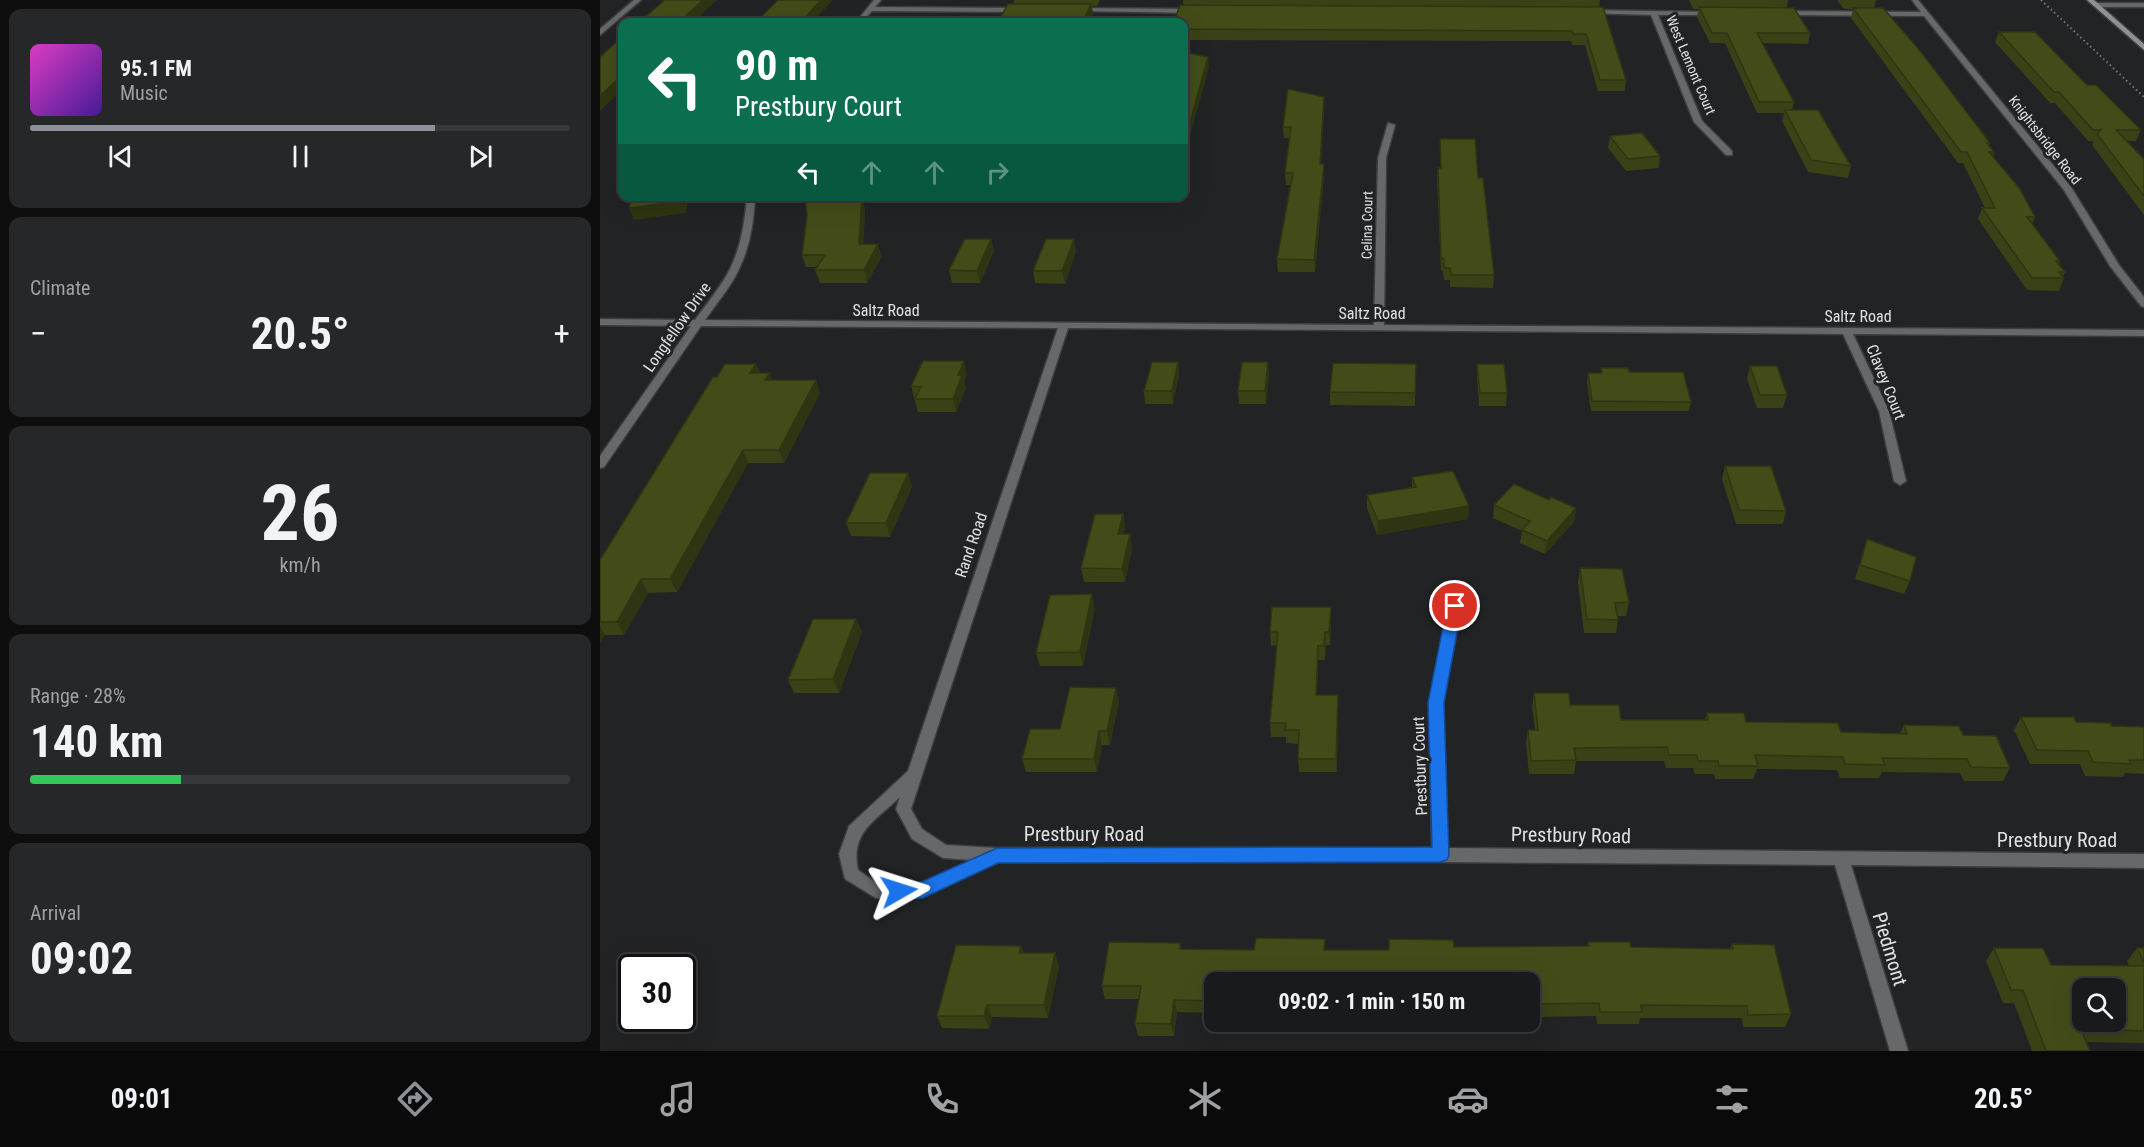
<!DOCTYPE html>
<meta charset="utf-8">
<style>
:root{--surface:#191a1c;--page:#262729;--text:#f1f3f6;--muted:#9fa1a3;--line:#37383b;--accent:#8c9099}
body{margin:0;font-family:"Roboto Condensed",sans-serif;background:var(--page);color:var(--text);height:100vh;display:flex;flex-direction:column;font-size:22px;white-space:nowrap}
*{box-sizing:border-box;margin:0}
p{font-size:20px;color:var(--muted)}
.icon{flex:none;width:33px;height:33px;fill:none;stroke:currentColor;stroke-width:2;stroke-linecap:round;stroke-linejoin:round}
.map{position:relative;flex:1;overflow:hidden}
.drawer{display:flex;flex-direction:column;gap:9px;padding:9px;background:#0e0e0f;width:600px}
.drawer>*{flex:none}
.top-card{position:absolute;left:18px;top:18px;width:570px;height:183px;border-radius:12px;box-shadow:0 6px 24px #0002,0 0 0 2px var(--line);background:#0b6e4f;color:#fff;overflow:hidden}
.fabs{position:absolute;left:1472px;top:978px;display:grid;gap:12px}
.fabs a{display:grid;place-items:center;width:54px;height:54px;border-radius:12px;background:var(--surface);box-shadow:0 6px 24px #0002,0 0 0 2px var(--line);font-size:30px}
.speed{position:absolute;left:18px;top:954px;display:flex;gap:12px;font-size:30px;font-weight:700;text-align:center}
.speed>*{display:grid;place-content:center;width:78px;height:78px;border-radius:50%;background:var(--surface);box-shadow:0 6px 24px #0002,0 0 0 2px var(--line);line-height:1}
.speed .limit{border:3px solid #111;border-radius:9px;background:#fff;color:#111}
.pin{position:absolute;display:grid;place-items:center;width:51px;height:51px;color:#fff;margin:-26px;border:3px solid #fff;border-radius:50%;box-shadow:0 2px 6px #0007}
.me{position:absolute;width:66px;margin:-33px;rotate:84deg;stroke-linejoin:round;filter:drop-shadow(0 0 4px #0008)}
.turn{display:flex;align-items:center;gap:21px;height:126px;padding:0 18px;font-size:27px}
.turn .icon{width:78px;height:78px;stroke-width:2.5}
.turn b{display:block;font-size:42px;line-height:51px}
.lanes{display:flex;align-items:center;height:57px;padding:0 18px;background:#0003;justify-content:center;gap:30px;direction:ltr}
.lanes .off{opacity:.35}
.big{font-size:45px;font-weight:700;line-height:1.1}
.drawer .widget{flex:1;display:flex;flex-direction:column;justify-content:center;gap:9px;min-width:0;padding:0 21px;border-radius:12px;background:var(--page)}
.drawer .dial{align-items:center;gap:0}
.dial b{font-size:78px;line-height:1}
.song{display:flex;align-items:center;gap:18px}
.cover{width:72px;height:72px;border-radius:9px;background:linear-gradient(135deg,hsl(310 70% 55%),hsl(260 70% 35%))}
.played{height:6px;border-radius:3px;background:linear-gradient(90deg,var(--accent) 75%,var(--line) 75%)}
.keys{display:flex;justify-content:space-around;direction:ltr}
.heat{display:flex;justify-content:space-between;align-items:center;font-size:33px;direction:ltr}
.charge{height:9px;border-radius:4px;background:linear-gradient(90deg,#34c759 28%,var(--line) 0)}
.trip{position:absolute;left:604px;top:972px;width:336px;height:60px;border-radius:12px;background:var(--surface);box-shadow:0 6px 24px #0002,0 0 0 2px var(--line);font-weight:700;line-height:60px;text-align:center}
.tab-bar{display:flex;height:96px;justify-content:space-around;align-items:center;background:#0a0a0b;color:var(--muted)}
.tab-bar .icon{width:42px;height:42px}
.tab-bar .on{color:var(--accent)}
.tab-bar b{font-size:27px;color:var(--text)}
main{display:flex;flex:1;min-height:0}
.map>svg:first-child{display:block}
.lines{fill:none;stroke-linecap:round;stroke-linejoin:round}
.lane-casing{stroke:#3b3d3f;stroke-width:3}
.street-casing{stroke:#3b3d3f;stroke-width:3}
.secondary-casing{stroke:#3b3d3f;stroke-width:3}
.path{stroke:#76787a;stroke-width:2;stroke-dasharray:1.5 3;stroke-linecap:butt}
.lane{fill:#67686a;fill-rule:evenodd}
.street{fill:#67686a;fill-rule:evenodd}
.secondary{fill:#8e9092;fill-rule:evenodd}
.wall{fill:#3a4116}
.shaded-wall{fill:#2f3512}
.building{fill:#434c19;stroke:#2f3512;stroke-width:1.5;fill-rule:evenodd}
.route{fill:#1a73e8;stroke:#114b97;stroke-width:1.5}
.labels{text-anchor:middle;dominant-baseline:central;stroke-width:6;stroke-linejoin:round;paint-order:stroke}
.far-street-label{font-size:14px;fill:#dee0e2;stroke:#212325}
.street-label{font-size:16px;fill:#dee0e2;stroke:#212325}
.near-street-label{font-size:20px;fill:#dee0e2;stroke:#212325}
</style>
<main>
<section class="drawer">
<div class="widget">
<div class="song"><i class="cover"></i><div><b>95.1 FM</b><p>Music</p></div></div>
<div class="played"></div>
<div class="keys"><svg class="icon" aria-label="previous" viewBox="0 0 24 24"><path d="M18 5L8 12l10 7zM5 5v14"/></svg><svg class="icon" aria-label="pause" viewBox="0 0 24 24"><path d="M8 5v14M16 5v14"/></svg><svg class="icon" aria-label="next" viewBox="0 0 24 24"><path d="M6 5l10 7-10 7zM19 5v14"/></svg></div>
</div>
<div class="widget"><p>Climate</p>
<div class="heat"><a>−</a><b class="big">20.5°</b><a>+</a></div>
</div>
<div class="widget dial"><b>26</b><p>km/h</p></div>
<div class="widget"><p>Range · 28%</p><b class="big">140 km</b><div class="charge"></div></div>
<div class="widget"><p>Arrival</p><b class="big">09:02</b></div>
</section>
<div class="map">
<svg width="1544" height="1051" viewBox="0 0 1544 1051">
<rect width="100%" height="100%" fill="#212325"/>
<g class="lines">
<defs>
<path id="lane" d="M1544 3V7H1496L1493 5 1496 3Z"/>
<g id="street">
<path d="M34 0H41L0 35V29Z"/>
<path d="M274 0H281L275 7 419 8 422 10 419 12 272 11 262 22H256Z"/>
<path d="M1312 0H1318L1471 187 1519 265 1544 297V307L1541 306 1510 266 1464 190 1324 16 1183 15 1180 13 1183 11 1321 12Z"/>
<path d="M478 8 593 9 596 11 593 13 476 11V9Z"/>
<path d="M988 10 1114 12 1115 13 1112 15H1058L1102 121 1132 151V155H1126L1094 122 1051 15 986 13 985 12Z"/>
<path d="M788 123 795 125 786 158 784 325 1544 330V336L1253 334 1289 411 1306 481 1300 485 1294 481 1279 411 1243 334 468 328 311 809 322 829 346 845 397 848H832L829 703 849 606 850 603H860L861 606 843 703 847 848 1544 854V868L1251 865 1308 1051H1290L1235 865 840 862H399L323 897 276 898 245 879 239 854 249 826 308 771 458 328 101 326 4 467 0 468V456L91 326 0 325V319L95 320C107 303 121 287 130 269 141 247 145 221 147 196H155C154 221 150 247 139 269 131 287 116 304 105 320L774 325 778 158ZM300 797 296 809 312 839 343 858 372 860 322 883 278 884 258 870C250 832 275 821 300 797Z"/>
</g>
<path id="secondary" d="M1487 0H1494L1544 44V50Z"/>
</defs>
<use href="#lane" class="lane-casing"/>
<use href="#street" class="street-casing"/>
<use href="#secondary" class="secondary-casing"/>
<path class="path" d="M1441 0 1544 97"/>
<use href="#lane" class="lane"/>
<use href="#street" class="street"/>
<use href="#secondary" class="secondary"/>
</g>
<g class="wall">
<path d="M414 0H500L497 6H492L493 14 489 22H398L414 4Z"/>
<path d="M583 0H1000L999 7 1026 80 1025 91H998L985 45H972L971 41 584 40Z"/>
<path d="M1089 0H1188L1187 8 1210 33 1208 44 1162 43 1194 102 1192 110 1251 166 1248 178 1208 172 1182 121 1184 113H1157L1125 43H1110L1097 17 1099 9H1093Z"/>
<path d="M1237 0H1276L1274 8 1390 143 1389 146 1394 152 1393 156 1435 217 1432 224 1460 261 1459 264 1465 272 1463 277 1464 278 1459 291 1427 290 1378 219 1382 208H1385L1363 163H1358L1251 18 1253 9H1244Z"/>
<path d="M1399 32 1487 85 1541 130 1536 141H1527L1544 159V215L1492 145 1494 141H1488L1455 103H1450L1395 42Z"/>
<path d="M724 108 721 164 724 175 715 272H678L677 259 691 185H686L685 173 690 138H684L683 127Z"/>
<path d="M1010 136 1060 156 1059 168 1026 171 1008 148Z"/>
<path d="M840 139 878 178 894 275 893 288 850 287V280H844L843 271H841L837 180 838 168H841Z"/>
<path d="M205 196H256L257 199 262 198 265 210 263 244 282 256 267 283H220L215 270 217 267H206L202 255 207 216Z"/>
<path d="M391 239 394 251 380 283H352L349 270Z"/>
<path d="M476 251 465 284 435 283 433 271Z"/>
<path d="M578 362 579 375 573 404H545L544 391Z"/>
<path d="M156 364 160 373 172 380H216L220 393 184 463H148L77 592 48 593 24 635H5L0 643V560L117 377Z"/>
<path d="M816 364 815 406 730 405V392Z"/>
<path d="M877 364 907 393 906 406H879L877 377Z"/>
<path d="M1150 366 1187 395 1183 408H1157L1147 379Z"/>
<path d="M1001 368 1029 372 1091 402 1089 411H991L987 382 988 373H1001Z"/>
<path d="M367 374 364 381 366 388 356 412H318L311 386Z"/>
<path d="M669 375 666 404H639L638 391Z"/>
<path d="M1125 466 1186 511 1183 524H1136L1122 479Z"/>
<path d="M308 473 312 487 290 537 251 536 246 523Z"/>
<path d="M812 477 869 506 868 519 777 535 767 508V495L812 487Z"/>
<path d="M949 500 976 508 974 522 945 554 920 543 922 531 893 518 894 505Z"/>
<path d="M523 514 525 527 523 534H530L532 548 525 582H484L481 568Z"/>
<path d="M1267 539 1310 581 1304 594 1255 579Z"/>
<path d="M980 568 1029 602 1026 616H1018V620L1016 633H984L978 582Z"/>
<path d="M495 608 483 666H440L436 653Z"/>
<path d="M256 619 262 632 239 693H194L188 680Z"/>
<path d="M731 621 730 645H726L725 660H718L717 695H738L737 772H699L698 759 699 744 686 743V737H671L670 723 677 645 671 646 670 632Z"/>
<path d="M934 693 1021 720H1105L1107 713 1146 722 1241 732 1300 734 1304 725 1363 735 1410 768 1403 781H1364L1360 773 1282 772 1279 778H1240L1237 770 1157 769 1153 779H1115L1114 774H1095L1093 768H1066L1064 761H976L974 774H929L926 743 928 730H935L932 707Z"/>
<path d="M519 701 510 745H502L497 772H426L422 759 460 729Z"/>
<path d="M1421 717 1512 726 1544 727V774L1525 773 1523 777 1485 776 1480 764H1430L1414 730Z"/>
<path d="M988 942 1031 947 1130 949 1132 944 1191 1014 1185 1027H1143L1142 1018H1040L1039 1024H997L996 1016 938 1017 937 1012H930V982H615V1013L577 1012 574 1036H538L535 1023 539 999H505L502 986 580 943 581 949 788 950 854 947 987 946Z"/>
<path d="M421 946 424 953 459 966 448 1018 392 1017 389 1029 342 1028 337 1016Z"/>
<path d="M1394 948 1451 965 1529 966 1527 961 1537 948H1544V1043L1486 1042 1490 1051H1432L1414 1003H1403L1386 961Z"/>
<rect x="789" y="1022" width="46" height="4"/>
</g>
<g class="shaded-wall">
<path d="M103 0H117L93 22H79Z"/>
<path d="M221 0H233L213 22H201Z"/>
<path d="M491 4 493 14 489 22H483Z"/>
<path d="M608 57 609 68 584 157V144Z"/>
<path d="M22 75V90L0 111V96Z"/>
<path d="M724 97V108L720 175V164Z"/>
<path d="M724 164V175L715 272 714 260Z"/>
<path d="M82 196H88L86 213 34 220 29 208Z"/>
<path d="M262 198 265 210 263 256 259 244Z"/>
<path d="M391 239 394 251 380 283 377 271Z"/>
<path d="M474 239 476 251 465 284 462 271Z"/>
<path d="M278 244 282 256 267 283 264 270Z"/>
<path d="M364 361 367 374 364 381 366 388 356 412 353 399 358 375Z"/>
<path d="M578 362 579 375 573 404 572 391Z"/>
<path d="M668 362 669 375 666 404 665 391Z"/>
<path d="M156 364 161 376 150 373Z"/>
<path d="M170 373 174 386 165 380Z"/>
<path d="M216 380 220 393 184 463 179 450Z"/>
<path d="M143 450 148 463 77 592 70 579Z"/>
<path d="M308 473 312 487 290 537 286 523Z"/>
<path d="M869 506 868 519 777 535 778 521Z"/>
<path d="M976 508 974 522 945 554 947 541Z"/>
<path d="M523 514 525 527 520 548 518 534Z"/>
<path d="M530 534 532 548 525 582 522 569Z"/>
<path d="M41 579 48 593 24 635 17 622Z"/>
<path d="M492 594 495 608 483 666 480 652Z"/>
<path d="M731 607V621L730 645 729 632Z"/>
<path d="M256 619 262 632 239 693 233 679Z"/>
<path d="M0 626 5 635 0 643Z"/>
<path d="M725 632 726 645 725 660 724 646Z"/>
<path d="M718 646V660L716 709V695Z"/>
<path d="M516 688 519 701 510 745 507 731Z"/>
<path d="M738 695V709L737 772 736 759Z"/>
<path d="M499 731 502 745 497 772 494 759Z"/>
<path d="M421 946 425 958 419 953Z"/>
<path d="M455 953 459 966 448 1018 444 1005Z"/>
<path d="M574 1000 577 1012 574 1036 571 1024Z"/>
<path d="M387 1005 392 1017 389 1029 384 1016Z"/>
</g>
<g class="building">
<path d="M65 0H103L79 22H39Z"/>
<path d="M178 0H221L201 22H156Z"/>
<path d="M408 4H491L483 22H398Z"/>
<path d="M580 5 1003 7 1026 80H1000L986 34H973L972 31 584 29V22H574Z"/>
<path d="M1099 7 1194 8 1210 33H1157L1194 102H1159L1127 33H1112Z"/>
<path d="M1253 8H1283L1321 52 1390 143H1387L1394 152H1389L1420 189 1435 217H1427L1460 261H1456L1465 272H1459L1464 278H1432L1382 208H1395L1367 152H1361Z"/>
<path d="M302 18H343L339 22H299Z"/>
<path d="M1399 32H1435L1487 85H1496L1541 130H1516L1544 159V196L1497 134 1501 130H1493L1459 92H1454Z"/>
<path d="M22 37V75L0 96V57Z"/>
<path d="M584 52 608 57 584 144Z"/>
<path d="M688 89 724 97 720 164H724L714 260 677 259 693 173H685L691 127H683Z"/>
<path d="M1185 110H1218L1251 166 1211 160Z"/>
<path d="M1042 133 1060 156 1028 159 1010 136Z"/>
<path d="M840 139H875L878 178H883L894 275H851L850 268H844V259L841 258 838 168H841Z"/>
<path d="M32 196H82L81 201 29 208Z"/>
<path d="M205 196H254L255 199 262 198 259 244H278L264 270H215L225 255H202L207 216Z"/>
<path d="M365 239H391L377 271 349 270Z"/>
<path d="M446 239H474L462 271H433Z"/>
<path d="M323 361H364L358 375H362L353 399H315L321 387 311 386Z"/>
<path d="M552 362H578L572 391H544Z"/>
<path d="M642 362H668L665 391H638Z"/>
<path d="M733 363 816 364 815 393 730 392Z"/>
<path d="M125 364H156L150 373H170L165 380H216L179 450H143L70 579H41L17 622H0V560L113 377H117Z"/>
<path d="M877 364H904L907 393H880Z"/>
<path d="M1150 366H1177L1187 395H1160Z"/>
<path d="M1001 368H1028L1029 372H1083L1091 402 992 401 988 373H1002Z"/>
<path d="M1125 466H1171L1186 511 1139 510Z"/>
<path d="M853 471 869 506 778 521 767 495 816 487 812 477Z"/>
<path d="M270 473H308L286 523H246Z"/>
<path d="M914 484 949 500 951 497 976 508 947 541 922 530 930 521 894 505Z"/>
<path d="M495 514H523L518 534H530L522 569 481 568Z"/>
<path d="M1267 539 1316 557 1310 581 1260 565Z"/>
<path d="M980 568 1022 569 1029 602 1015 603 1018 620 987 619Z"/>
<path d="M492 594 480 652 436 653 450 595Z"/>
<path d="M672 607H731L729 632H725L724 646H718L716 695H738L736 759H698L699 730H685L686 723H670L678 632H670Z"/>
<path d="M213 619H256L233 679 188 680Z"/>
<path d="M470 687 516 688 507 731H499L494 759H422L430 729H460Z"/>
<path d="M934 693H969L970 705H1019L1021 720H1108L1107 713H1144L1146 722 1238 723 1241 732 1307 734 1304 725 1359 726 1363 735 1396 736 1410 768 1371 767 1367 759 1282 758 1285 765 1245 764 1243 757 1155 755 1158 766H1119L1118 761H1098L1097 755H1069L1067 747 974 748 976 760 931 761 928 730H938Z"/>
<path d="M1421 717H1474L1476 722 1510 723 1512 726 1544 727V760H1529L1531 764 1493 762 1488 751 1437 750Z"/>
<path d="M656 938 725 939 724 950H789V939L853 940 854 947 989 946 988 942H1030L1031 947 1133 949 1132 944 1174 945 1191 1014 1148 1015 1147 1006 1041 1005 1042 1012H1000L999 1003 940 1004 939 999H930V982H690L618 980 617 982H615V1001L574 1000 571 1024 535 1023 541 986H502L509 942 580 943V949L654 950Z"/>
<path d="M356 945 421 946 419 953H455L444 1005H387L384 1016H337Z"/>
<path d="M1394 948H1443L1451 965 1544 966V1031L1481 1029 1490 1051H1446L1423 990H1411ZM1482 988H1515V1022H1482Z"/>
<path d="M1537 948H1544V963Z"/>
</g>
<path class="route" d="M855 601 862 606 844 703 849 855 847 860 840 862 398 863 323 898 299 899 293 896 290 891 293 885 321 882 397 848 832 847 828 703 847 606Z"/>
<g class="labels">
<g class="far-street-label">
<text transform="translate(1091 65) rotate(67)">West Lemont Court</text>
<text transform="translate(1445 140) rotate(52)">Knightsbridge Road</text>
<text transform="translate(767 225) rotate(-89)">Celina Court</text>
</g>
<g class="street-label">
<text x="286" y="310">Saltz Road</text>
<text x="772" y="313">Saltz Road</text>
<text x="1258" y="316">Saltz Road</text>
<text transform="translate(77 327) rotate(-55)">Longfellow Drive</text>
<text transform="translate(1286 382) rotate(68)">Clavey Court</text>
<text transform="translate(371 545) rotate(-71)">Rand Road</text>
<text transform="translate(820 766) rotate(-92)">Prestbury Court</text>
</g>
<g class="near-street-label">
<text x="484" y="834">Prestbury Road</text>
<text transform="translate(971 835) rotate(1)">Prestbury Road</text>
<text x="1457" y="840">Prestbury Road</text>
<text transform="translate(1290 949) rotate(73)">Piedmont</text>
</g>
</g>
</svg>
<div class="fabs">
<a><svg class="icon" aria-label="search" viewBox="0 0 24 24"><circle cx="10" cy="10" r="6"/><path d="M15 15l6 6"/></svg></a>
</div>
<div class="speed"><div class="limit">30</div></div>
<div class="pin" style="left:855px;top:606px;background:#d93025"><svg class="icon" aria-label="arrive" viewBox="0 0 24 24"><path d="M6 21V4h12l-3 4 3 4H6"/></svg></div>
<svg class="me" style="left:299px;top:891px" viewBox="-20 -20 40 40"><path d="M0-17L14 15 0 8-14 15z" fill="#1a73e8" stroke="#fff" stroke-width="4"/></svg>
<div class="trip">09:02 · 1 min · 150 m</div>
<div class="top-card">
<div class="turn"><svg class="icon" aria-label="left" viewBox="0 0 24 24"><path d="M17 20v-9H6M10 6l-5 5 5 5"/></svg><div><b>90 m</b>Prestbury Court</div></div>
<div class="lanes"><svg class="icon" aria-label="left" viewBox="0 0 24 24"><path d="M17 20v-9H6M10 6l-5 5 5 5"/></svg><svg class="icon off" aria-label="ahead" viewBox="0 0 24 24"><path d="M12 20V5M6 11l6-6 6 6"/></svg><svg class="icon off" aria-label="ahead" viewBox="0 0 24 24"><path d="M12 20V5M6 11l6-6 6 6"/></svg><svg class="icon off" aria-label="right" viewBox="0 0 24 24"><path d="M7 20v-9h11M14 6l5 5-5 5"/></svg></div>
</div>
</div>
</main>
<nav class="tab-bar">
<b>09:01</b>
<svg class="icon on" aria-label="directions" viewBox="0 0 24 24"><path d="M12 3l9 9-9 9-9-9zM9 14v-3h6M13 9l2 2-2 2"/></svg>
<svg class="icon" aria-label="music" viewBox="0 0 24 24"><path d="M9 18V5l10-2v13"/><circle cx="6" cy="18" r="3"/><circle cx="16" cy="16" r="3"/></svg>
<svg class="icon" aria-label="phone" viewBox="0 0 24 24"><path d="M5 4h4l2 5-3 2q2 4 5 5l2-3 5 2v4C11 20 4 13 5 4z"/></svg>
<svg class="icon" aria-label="climate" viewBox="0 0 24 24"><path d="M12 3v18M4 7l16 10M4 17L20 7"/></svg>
<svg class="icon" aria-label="car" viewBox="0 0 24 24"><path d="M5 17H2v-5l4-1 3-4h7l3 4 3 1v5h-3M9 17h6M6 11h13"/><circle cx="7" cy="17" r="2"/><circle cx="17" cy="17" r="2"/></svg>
<svg class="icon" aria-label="filters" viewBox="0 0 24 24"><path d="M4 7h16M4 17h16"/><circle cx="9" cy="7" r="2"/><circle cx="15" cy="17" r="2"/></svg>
<b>20.5°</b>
</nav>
